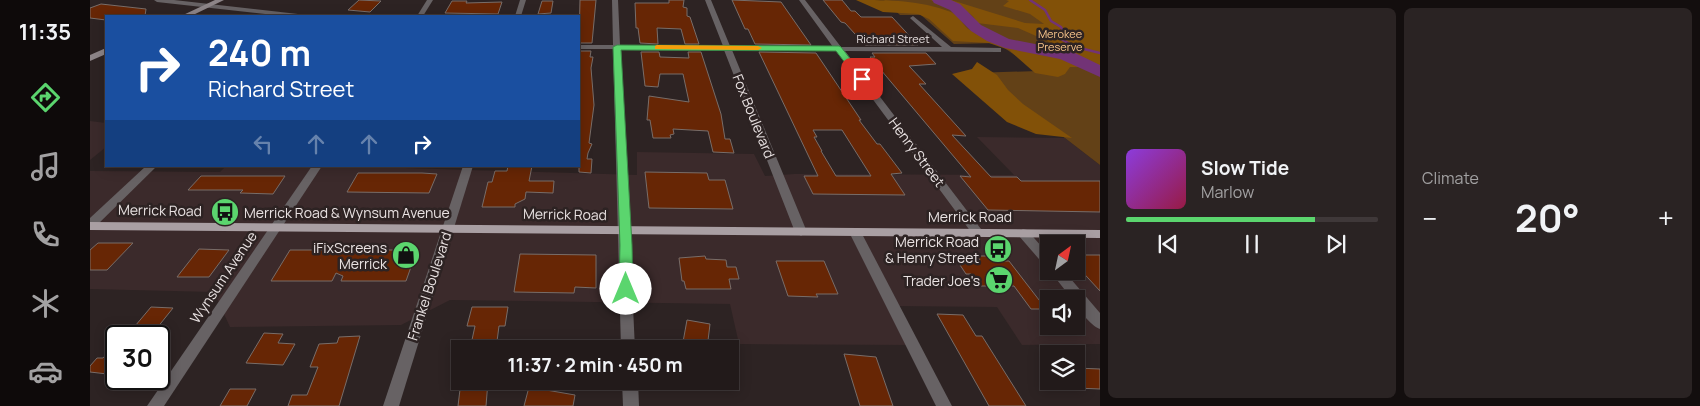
<!DOCTYPE html>
<meta charset="utf-8">
<style>
:root{--surface:#221a1a;--page:#2a2323;--text:#f1f3f6;--muted:#a2a1a2;--line:#3f3839;--accent:#5bd56e}
body{margin:0;font-family:Manrope,sans-serif;background:var(--page);color:var(--text);height:100vh;display:flex;flex-direction:column;font-size:19px;white-space:nowrap}
*{box-sizing:border-box;margin:0}
p{font-size:16px;color:var(--muted)}
.icon{flex:none;width:28px;height:28px;fill:none;stroke:currentColor;stroke-width:2;stroke-linecap:round;stroke-linejoin:round}
.map{position:relative;flex:1;overflow:hidden}
.panel{display:flex;flex-direction:column;gap:8px;padding:8px;background:#130e0e;width:600px}
.panel>*{flex:none}
.banner{position:absolute;left:15px;top:15px;width:475px;height:152px;border-radius:0px;box-shadow:0 2px 12px #0003,0 0 0 1px var(--line);background:#1a4fa0;color:#fff;overflow:hidden}
.needle{width:32px;rotate:33deg}
.controls{position:absolute;left:950px;top:235px;display:grid;gap:10px}
.controls a{display:grid;place-items:center;width:45px;height:45px;border-radius:0px;background:var(--surface);box-shadow:0 2px 12px #0003,0 0 0 1px var(--line);font-size:25px}
.speed{position:absolute;left:15px;top:325px;display:flex;gap:10px;font-size:25px;font-weight:700;text-align:center}
.speed>*{display:grid;place-content:center;width:65px;height:65px;border-radius:50%;background:var(--surface);box-shadow:0 2px 12px #0003,0 0 0 1px var(--line);line-height:1}
.speed .limit{border:2px solid #111;border-radius:8px;background:#fff;color:#111}
.pin{position:absolute;display:grid;place-items:center;width:42px;height:42px;color:#fff;margin:-21px;border-radius:10px;box-shadow:0 2px 8px #0006}
.me{position:absolute;width:55px;margin:-28px;rotate:0deg;stroke-linejoin:round;filter:drop-shadow(0 0 4px #0008)}
.turn{display:flex;align-items:center;gap:18px;height:105px;padding:0 20px;font-size:22px}
.turn .icon{width:65px;height:65px;stroke-width:2.5}
.turn b{display:block;font-size:35px;line-height:42px}
.lanes{display:flex;align-items:center;height:48px;padding:0 20px;background:#0003;justify-content:center;gap:25px;direction:ltr}
.lanes .off{opacity:.35}
.big{font-size:38px;font-weight:700;line-height:1.1}
.panel .widget{flex:1;display:flex;flex-direction:column;justify-content:center;gap:8px;min-width:0;padding:0 18px;border-radius:8px;background:var(--page)}
.song{display:flex;align-items:center;gap:15px}
.cover{width:60px;height:60px;border-radius:8px;background:linear-gradient(135deg,hsl(270 70% 55%),hsl(340 70% 35%))}
.played{height:5px;border-radius:2px;background:linear-gradient(90deg,var(--accent) 75%,var(--line) 75%)}
.keys{display:flex;justify-content:space-around;direction:ltr}
.heat{display:flex;justify-content:space-between;align-items:center;font-size:28px;direction:ltr}
.panel .tiles{flex:1;display:grid;gap:8px;grid-template-columns:repeat(2,1fr)}
.trip{position:absolute;left:361px;top:340px;width:288px;height:50px;border-radius:0px;background:var(--surface);box-shadow:0 2px 12px #0003,0 0 0 1px var(--line);font-weight:700;line-height:50px;text-align:center}
main{display:flex;flex:1;min-height:0}
.tabs{display:flex;flex-direction:column;width:90px;justify-content:space-around;align-items:center;background:#0e0a0a;color:var(--muted)}
.tabs .icon{width:35px;height:35px}
.tabs .selected{color:var(--accent)}
.tabs b{font-size:22px;color:var(--text)}
.map>svg:first-child{display:block}
.built{fill:#3b2a2b;fill-rule:evenodd}
.green{fill:#634117}
.forest{fill:#825108}
.lines{fill:none;stroke-linecap:round;stroke-linejoin:round}
.stream{stroke:#723376;stroke-width:2.5}
.river{fill:#723376;fill-rule:evenodd}
.building{fill:#672605;stroke:#786d69;fill-rule:evenodd}
.street{fill:#676264;fill-rule:evenodd}
.secondary{fill:#8d8588;fill-rule:evenodd}
.primary{fill:#a99fa3;fill-rule:evenodd}
.route{fill:#5bd56e;stroke:#3b8a48}
.slow{fill:#f59e0b}
.labels{text-anchor:middle;dominant-baseline:central;stroke-width:5;stroke-linejoin:round;paint-order:stroke}
.far-park-label{font-size:11px;fill:#fbc78d;stroke:#2d2323}
.far-street-label{font-size:11px;fill:#e9e2e2;stroke:#2d2323}
.street-label{font-size:14px;fill:#e9e2e2;stroke:#2d2323}
.poi-label{font-size:14px;fill:#e9e2e2;stroke:#2d2323;text-anchor:end}
</style>
<main>
<nav class="tabs">
<b>11:35</b>
<svg class="icon selected" aria-label="directions" viewBox="0 0 24 24"><path d="M12 3l9 9-9 9-9-9zM9 14v-3h6M13 9l2 2-2 2"/></svg>
<svg class="icon" aria-label="music" viewBox="0 0 24 24"><path d="M9 18V5l10-2v13"/><circle cx="6" cy="18" r="3"/><circle cx="16" cy="16" r="3"/></svg>
<svg class="icon" aria-label="phone" viewBox="0 0 24 24"><path d="M5 4h4l2 5-3 2q2 4 5 5l2-3 5 2v4C11 20 4 13 5 4z"/></svg>
<svg class="icon" aria-label="climate" viewBox="0 0 24 24"><path d="M12 3v18M4 7l16 10M4 17L20 7"/></svg>
<svg class="icon" aria-label="car" viewBox="0 0 24 24"><path d="M5 17H2v-5l4-1 3-4h7l3 4 3 1v5h-3M9 17h6M6 11h13"/><circle cx="7" cy="17" r="2"/><circle cx="17" cy="17" r="2"/></svg>
</nav>
<div class="map">
<svg width="1010" height="406" viewBox="0 0 1010 406">
<rect width="100%" height="100%" fill="#2d2323"/>
<g class="built">
<path d="M0 121 16 123V147L0 160Z"/>
<path d="M887 137 975 138 1010 165V344L932 345 907 307 804 306 824 345 649 344 640 304 360 300 311 325 140 327 124 292 0 289V171L130 172 136 166H252L547 175V152L664 154 675 176 705 174 924 175ZM959 244H986V271H959ZM959 299H986V326H959Z"/>
</g>
<path class="green" d="M794 0H1010V165L975 138 882 73 948 71 907 43 864 44 831 15H810Z"/>
<g class="forest">
<path d="M766 0C800 0 829 0 861 12 871 16 872 26 880 30 905 45 943 59 971 47L928 28 887 23C881 7 855 4 840 0H861L935 23 954 24 940 14 913 6 919 1 916 0H1010V69L998 62 999 66 1006 72 993 67H980L975 74 968 77 945 73 919 50 899 43 863 41 839 19 828 14 793 12Z"/>
<path d="M887 62 907 75 918 90 933 104 982 138 946 134 917 122 862 74 882 69Z"/>
</g>
<g class="lines">
<path class="stream" d="M940 0 955 10 961 21 971 27 973 31 965 36 986 47 1010 53"/>
<path class="river" d="M842 0H861L870 4 891 25 919 39 981 51 1010 65V77L970 59 915 48 897 41 881 31 860 10 844 3Z"/>
</g>
<g class="building">
<path d="M269 0 291 1 280 12 258 10Z"/>
<path d="M490 0H506L502 43H489Z"/>
<path d="M579 0H594L593 7 597 8V16L600 17 609 44H595L591 29 567 28 568 44 550 43 548 28H546L545 3H579Z"/>
<path d="M642 0 691 2 721 45 665 44 658 29H655Z"/>
<path d="M733 0H752L761 11H765L771 17H802L828 45H775L755 23 751 22Z"/>
<path d="M362 1H377L376 3 412 2 408 14 355 13Z"/>
<path d="M452 1H463L461 13 448 14Z"/>
<path d="M11 4 56 9 55 16H16V20L0 18V8Z"/>
<path d="M489 51H501L500 57H503L501 68 504 105 499 143 502 144 498 153 497 159H502L501 173 489 172Z"/>
<path d="M551 52H569L570 57 599 58 598 52H611L631 114 635 139H640L644 153 623 152 618 131 583 129 584 134 580 135 581 138H563L560 120H557L559 96 599 102 593 74H570L568 87 555 86Z"/>
<path d="M669 52 726 53 771 120H769L787 144H790L812 173 801 174 815 195 723 194 714 176H728ZM723 130H752L781 176H746L731 151H732L724 137H727Z"/>
<path d="M782 53H836L846 64 819 66 836 84H829L876 136 862 135 901 177H927L931 181H1010V212L898 210 870 176 881 177 780 57H785Z"/>
<path d="M418 166H442L439 181H464L463 193 436 192 435 199 425 204V207H392L398 182H402L405 171H417Z"/>
<path d="M555 172 617 173 619 180H635L643 209 559 208Z"/>
<path d="M268 173H332L347 174 339 193 257 192Z"/>
<path d="M111 176H195L183 194 150 193 153 190H98Z"/>
<path d="M8 243H43L17 270H0V250Z"/>
<path d="M109 249 139 250 119 277H87Z"/>
<path d="M200 250H327L316 281H251L253 276 246 273 242 281H181Z"/>
<path d="M430 254 506 255V288L485 287 484 293 424 292Z"/>
<path d="M986 255H1010V291L986 265Z"/>
<path d="M615 256 616 259 636 260 637 267H646L649 279H639L641 289H596L594 281H592L589 258Z"/>
<path d="M887 256H906L909 261H919L956 309H941L924 286H888L881 274H876L866 259 890 260Z"/>
<path d="M686 261H734L748 294H726L728 297 698 296Z"/>
<path d="M61 307 83 308 63 333 40 332Z"/>
<path d="M382 307H418L415 326H409L406 349H380L385 326H377Z"/>
<path d="M847 314 873 315 886 336H892L936 406H899Z"/>
<path d="M597 320 620 324 617 349H598V343L593 342Z"/>
<path d="M174 333 193 334 188 343 205 344 193 365 156 363Z"/>
<path d="M270 336 249 406H198L202 395H217L228 367H220L229 344 247 343 249 337Z"/>
<path d="M26 344V375L0 372V366L7 358H13Z"/>
<path d="M754 354 786 357 803 406H770Z"/>
<path d="M986 368 1010 369V389L986 388Z"/>
<path d="M371 381H398L396 406H368Z"/>
<path d="M439 387 485 395 483 406H434Z"/>
<path d="M140 389H166L157 406H130Z"/>
</g>
<g class="lines">
<g class="street">
<path d="M64 0H84L208 14 211 16H193L67 2Z"/>
<path d="M337 0H343L333 16H327Z"/>
<path d="M430 0H436L431 16H425Z"/>
<path d="M522 0H528L530 45 633 46 615 0H621L640 46 743 47 709 0H715L751 47H852L821 19 820 18 823 16 861 47 911 48V52H908L755 51 894 233 888 237 884 236 747 51 642 50 717 232 711 236 705 232 634 50H531L545 349H531L523 49H489V45H523Z"/>
<path d="M56 166H67L4 228 0 229V218Z"/>
<path d="M222 166H232L74 406H57Z"/>
<path d="M373 166H383L309 406H293Z"/>
<path d="M765 228 771 232 862 406H846L759 232Z"/>
<path d="M933 229 937 230 959 255V267L955 266 929 236 927 233Z"/>
<path d="M960 271H974L1010 313V329C1001 326 986 308 986 299H982Z"/>
<path d="M532 381H548L549 406H533Z"/>
</g>
<g class="secondary">
<path d="M125 0H134L101 16H91Z"/>
<path d="M16 48V54L0 61V55Z"/>
</g>
<path class="primary" d="M0 222 1010 230V238L0 230Z"/>
</g>
<path class="route" d="M527 45 749 46 751 47 776 79 769 81 746 51 531 50 542 245 543 289 541 292H531L529 289 530 245 523 47Z"/>
<path class="slow" d="M567 45 668 46 672 48 668 50 565 49V46Z"/>
<defs>
<symbol id="bus-disc" viewBox="-11 -11 22 22"><circle r="9.5" fill="#5bd56e" stroke="#2d2323"/><path d="M-5-6H5V4H4V6H2V4H-2V6H-4V4H-5ZM-3.5-4V0h7V-4ZM-3.5 1.2v1.5H-2V1.2ZM2 1.2v1.5H3.5V1.2Z" fill="#111"/></symbol>
<symbol id="shop-disc" viewBox="-11 -11 22 22"><circle r="9.5" fill="#5bd56e" stroke="#2d2323"/><path d="M-5-2.5h2.3a2.7 3.5 0 0 1 5.4 0H5L5.5 6h-11ZM-1.5-2.5h3a1.5 2.3 0 0 0-3 0Z" fill="#111"/></symbol>
<symbol id="supermarket-disc" viewBox="-11 -11 22 22"><circle r="9.5" fill="#5bd56e" stroke="#2d2323"/><path d="M-6-5.5h2.5l.6 2H6L4.5 2H-2.5L-4.4-4H-6ZM-1.5 3.2a1.3 1.3 0 1 0 .1 0ZM3 3.2a1.3 1.3 0 1 0 .1 0Z" fill="#111"/></symbol>
</defs>
<g fill-rule="evenodd">
<use href="#bus-disc" x="119" y="196" width="32" height="32"/>
<use href="#bus-disc" x="892" y="233" width="32" height="32"/>
<use href="#shop-disc" x="300" y="239" width="32" height="32"/>
<use href="#supermarket-disc" x="893" y="264" width="32" height="32"/>
</g>
<g class="labels">
<g class="far-park-label">
<text x="970" y="33">Merokee<tspan x="970" dy="13">Preserve</tspan></text>
</g>
<g class="far-street-label">
<text x="803" y="38">Richard Street</text>
</g>
<g class="street-label">
<text transform="translate(664 116) rotate(68)">Fox Boulevard</text>
<text transform="translate(827 152) rotate(53)">Henry Street</text>
<text transform="translate(70 210) rotate(1)">Merrick Road</text>
<text transform="translate(475 214) rotate(1)">Merrick Road</text>
<text x="880" y="216">Merrick Road</text>
<text transform="translate(133 277) rotate(-56)">Wynsum Avenue</text>
<text transform="translate(339 286) rotate(-72)">Frankel Boulevard</text>
</g>
<g class="poi-label">
<text x="154" y="212" text-anchor="start">Merrick Road &amp; Wynsum Avenue</text>
<text x="889" y="241">Merrick Road<tspan x="889" dy="16">&amp; Henry Street</tspan></text>
<text x="297" y="247">iFixScreens<tspan x="297" dy="16">Merrick</tspan></text>
<text x="890" y="280">Trader Joe's</text>
</g>
</g>
</svg>
<div class="controls">
<a><svg class="needle" viewBox="-14 -14 28 28"><path d="M0-13l5 13h-10z" fill="#e53935"/><path d="M0 13l5-13h-10z" fill="#a2a1a2"/></svg></a>
<a><svg class="icon" aria-label="sound" viewBox="0 0 24 24"><path d="M4 9h4l5-4v14l-5-4H4zM17 9q2 3 0 6"/></svg></a>
<a><svg class="icon" aria-label="layers" viewBox="0 0 24 24"><path d="M12 4l9 5-9 5-9-5zM3 14l9 5 9-5"/></svg></a>
</div>
<div class="speed"><div class="limit">30</div></div>
<div class="pin" style="left:772px;top:79px;background:#d93025"><svg class="icon" aria-label="arrive" viewBox="0 0 24 24"><path d="M6 21V4h12l-3 4 3 4H6"/></svg></div>
<svg class="me" style="left:536px;top:289px" viewBox="-20 -20 40 40"><circle r="19" fill="#fff"/><path d="M0-13L10 11 0 6-10 11z" fill="#5bd56e"/></svg>
<div class="trip">11:37 · 2 min · 450 m</div>
<div class="banner">
<div class="turn"><svg class="icon" aria-label="right" viewBox="0 0 24 24"><path d="M7 20v-9h11M14 6l5 5-5 5"/></svg><div><b>240 m</b>Richard Street</div></div>
<div class="lanes"><svg class="icon off" aria-label="left" viewBox="0 0 24 24"><path d="M17 20v-9H6M10 6l-5 5 5 5"/></svg><svg class="icon off" aria-label="ahead" viewBox="0 0 24 24"><path d="M12 20V5M6 11l6-6 6 6"/></svg><svg class="icon off" aria-label="ahead" viewBox="0 0 24 24"><path d="M12 20V5M6 11l6-6 6 6"/></svg><svg class="icon" aria-label="right" viewBox="0 0 24 24"><path d="M7 20v-9h11M14 6l5 5-5 5"/></svg></div>
</div>
</div>
<section class="panel">
<div class="tiles">
<div class="widget">
<div class="song"><i class="cover"></i><div><b>Slow Tide</b><p>Marlow</p></div></div>
<div class="played"></div>
<div class="keys"><svg class="icon" aria-label="previous" viewBox="0 0 24 24"><path d="M18 5L8 12l10 7zM5 5v14"/></svg><svg class="icon" aria-label="pause" viewBox="0 0 24 24"><path d="M8 5v14M16 5v14"/></svg><svg class="icon" aria-label="next" viewBox="0 0 24 24"><path d="M6 5l10 7-10 7zM19 5v14"/></svg></div>
</div>
<div class="widget"><p>Climate</p>
<div class="heat"><a>−</a><b class="big">20°</b><a>+</a></div>
</div>
</div>
</section>
</main>
